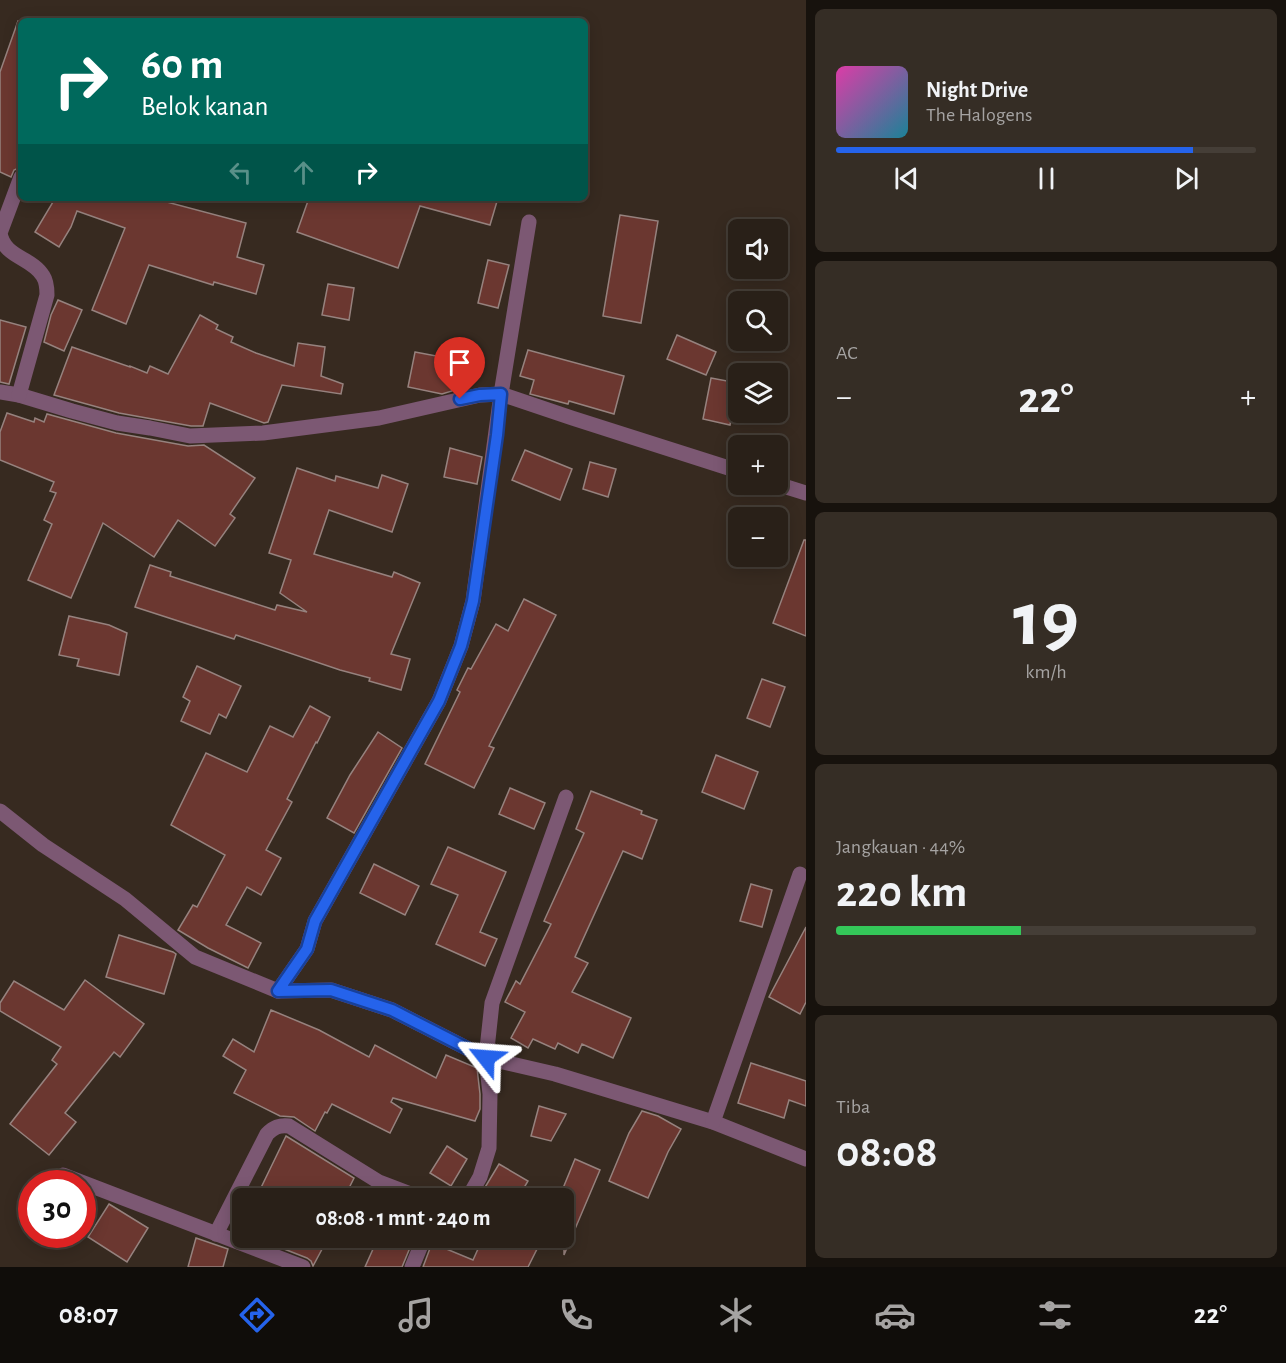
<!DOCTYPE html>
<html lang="id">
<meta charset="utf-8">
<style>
:root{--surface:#292018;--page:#352d25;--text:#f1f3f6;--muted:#a5a3a2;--line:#453e37;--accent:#2563eb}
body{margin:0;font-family:"Alegreya Sans",sans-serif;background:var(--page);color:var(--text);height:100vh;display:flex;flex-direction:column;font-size:22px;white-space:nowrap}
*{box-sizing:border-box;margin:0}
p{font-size:20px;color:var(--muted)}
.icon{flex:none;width:33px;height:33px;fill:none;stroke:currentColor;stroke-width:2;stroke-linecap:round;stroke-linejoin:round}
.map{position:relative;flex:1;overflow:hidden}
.sheet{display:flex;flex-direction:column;gap:9px;padding:9px;background:#17120d;width:480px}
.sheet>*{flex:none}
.top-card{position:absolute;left:18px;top:18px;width:570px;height:183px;border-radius:9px;box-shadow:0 3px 15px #0003,0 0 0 2px var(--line);background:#00695c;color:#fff;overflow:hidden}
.buttons{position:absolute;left:728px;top:219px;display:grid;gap:12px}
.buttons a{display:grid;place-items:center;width:60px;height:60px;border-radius:9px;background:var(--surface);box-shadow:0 3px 15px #0003,0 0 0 2px var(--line);font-size:30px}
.speed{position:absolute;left:18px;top:1170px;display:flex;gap:12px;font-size:30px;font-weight:700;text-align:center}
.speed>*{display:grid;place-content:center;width:78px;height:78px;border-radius:50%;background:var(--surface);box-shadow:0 3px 15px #0003,0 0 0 2px var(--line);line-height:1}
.speed .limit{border:9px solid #d22;background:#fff;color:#111}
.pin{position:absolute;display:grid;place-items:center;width:51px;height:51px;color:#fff;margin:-62px -26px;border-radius:50% 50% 50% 0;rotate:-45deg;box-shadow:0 0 6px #0007}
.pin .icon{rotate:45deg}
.me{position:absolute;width:66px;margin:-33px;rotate:298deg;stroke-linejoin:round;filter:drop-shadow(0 0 4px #0008)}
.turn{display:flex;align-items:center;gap:21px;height:126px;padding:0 24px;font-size:27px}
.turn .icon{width:78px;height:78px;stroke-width:2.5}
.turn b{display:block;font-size:42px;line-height:51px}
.lanes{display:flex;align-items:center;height:57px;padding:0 24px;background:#0003;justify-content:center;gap:30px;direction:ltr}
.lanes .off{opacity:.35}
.big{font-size:45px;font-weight:700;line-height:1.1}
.sheet .widget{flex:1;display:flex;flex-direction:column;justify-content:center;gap:9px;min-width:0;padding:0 21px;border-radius:9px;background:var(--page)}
.sheet .dial{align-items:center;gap:0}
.dial b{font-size:78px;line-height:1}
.song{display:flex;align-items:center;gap:18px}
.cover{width:72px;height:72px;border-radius:9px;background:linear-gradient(135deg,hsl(320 70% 55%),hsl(190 70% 35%))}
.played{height:6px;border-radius:3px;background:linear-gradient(90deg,var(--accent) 85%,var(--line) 85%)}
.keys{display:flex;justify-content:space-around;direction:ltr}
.heat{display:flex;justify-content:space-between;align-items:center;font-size:33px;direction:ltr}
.charge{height:9px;border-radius:4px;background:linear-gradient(90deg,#34c759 44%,var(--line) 0)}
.trip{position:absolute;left:232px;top:1188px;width:342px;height:60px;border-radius:9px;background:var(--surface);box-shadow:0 3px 15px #0003,0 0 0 2px var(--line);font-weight:700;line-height:60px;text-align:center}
.tabs{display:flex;height:96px;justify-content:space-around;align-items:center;background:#100d0a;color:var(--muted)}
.tabs .icon{width:42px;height:42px}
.tabs .on{color:var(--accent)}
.tabs b{font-size:27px;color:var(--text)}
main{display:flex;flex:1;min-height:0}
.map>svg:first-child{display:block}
.building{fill:#6b3730;stroke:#96827e;stroke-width:1.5}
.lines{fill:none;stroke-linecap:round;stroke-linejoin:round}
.minor{stroke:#7c5873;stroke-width:15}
.route-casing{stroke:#184099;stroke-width:15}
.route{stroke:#2563eb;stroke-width:10}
</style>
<main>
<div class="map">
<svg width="806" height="1267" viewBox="0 0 806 1267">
<rect width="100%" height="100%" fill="#372a20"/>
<g class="building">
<path d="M18 21H21V167L14 170 11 177 0 172V72Z"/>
<path d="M50 198H164L163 201 246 223 237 257 264 265 256 294 214 282 213 285 149 265 126 324 92 310 125 228 77 211 71 227 59 247 35 232 53 202 50 201Z"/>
<path d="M309 198H498L490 225 420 206 398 268 297 232Z"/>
<path d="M620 215 658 221 641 323 603 316Z"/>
<path d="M488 260 509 265 498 308 478 303Z"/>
<path d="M328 284 354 288 349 320 322 315Z"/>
<path d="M58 300 82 310 64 351 44 342 51 315Z"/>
<path d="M200 315 218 325 216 329 233 337 231 342 256 353 294 366 298 343 325 347 321 376 343 384 341 394 282 385 268 422 264 423 210 403 203 426H191L119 413 54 395 72 347 130 367V366L147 373 150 366 168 374Z"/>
<path d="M0 320 26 327 9 384 0 382Z"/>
<path d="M677 335 716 352 706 375 667 359Z"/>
<path d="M528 350 624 376 614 414 569 401 568 404 530 394 534 380 520 376Z"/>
<path d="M415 352 458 360 452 391 442 394 408 387Z"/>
<path d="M711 378 738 383 730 425 703 419Z"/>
<path d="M7 413 34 422 35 418 44 422 47 414 116 433 188 446 204 445 255 478 230 514 235 518 215 546 178 520 154 557 103 523 71 598 28 580 52 524 44 520 56 493 50 491 54 482 0 460V432Z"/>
<path d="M450 448 482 457 477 484 444 477Z"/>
<path d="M525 450 572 469 560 500 512 480Z"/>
<path d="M590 462 616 469 608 497 583 489Z"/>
<path d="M297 468 335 481 336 476 378 488 382 475 408 484 392 532 329 510 314 554 392 577 394 572 420 583 391 654 410 659 401 690 369 681 370 678 340 670 236 635 234 639 135 607 150 565 171 572 170 576 275 610 277 605 307 612 280 593 291 560 269 553Z"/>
<path d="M804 540H806V636L773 623Z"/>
<path d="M524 599 556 615 489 746 494 748 474 788 425 764 460 692 457 690 468 668 471 669 496 624 508 631Z"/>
<path d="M69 616 109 625 127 633 119 675 77 666 79 659 59 655Z"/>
<path d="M197 666 241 686 226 718 219 714 210 734 181 721 190 701 183 697Z"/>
<path d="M762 679 785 687 770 727 747 718Z"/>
<path d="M310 706 330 717 317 743 316 742 287 799 292 802 266 850 281 858 261 895 247 887 226 925 261 943 248 968 208 948 178 930 193 905 197 907 225 855 171 825 206 753 247 772 270 726 293 737Z"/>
<path d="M378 732 402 748 354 833 327 818 350 775Z"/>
<path d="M716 755 758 772 744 809 702 792Z"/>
<path d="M510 788 545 803 534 829 499 814Z"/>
<path d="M591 791 642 811 641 814 657 820 642 859 623 851 575 957 588 963 572 992 631 1018 613 1058 582 1044 578 1053 558 1043 555 1049 533 1039 528 1048 511 1038 525 1012 505 1002 516 981 520 984 551 924 544 921 584 833 576 829Z"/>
<path d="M448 847 506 872 480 932 497 939 485 966 436 944 458 895 431 884Z"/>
<path d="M374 864 419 886 405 915 360 893Z"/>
<path d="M751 884 772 890 762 927 740 921Z"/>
<path d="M806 927V1002L800 1014 769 997Z"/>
<path d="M119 935 173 952 176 954 164 994 106 977Z"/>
<path d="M85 980 144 1024 120 1057 114 1052 65 1113 76 1122 49 1155 10 1124 57 1064 52 1060 61 1047 0 1011V1003L14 981 64 1010Z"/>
<path d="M271 1010 319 1030 369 1057 375 1045 436 1078 446 1055 477 1068 480 1094V1109L475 1121 393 1098 391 1102 402 1109 390 1133 332 1104 327 1113 325 1112 315 1131 294 1117 280 1116 234 1093 246 1070 223 1056 233 1039 254 1052Z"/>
<path d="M751 1063 806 1081V1106L789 1100 784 1118 738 1103Z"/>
<path d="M539 1106 566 1114 551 1141 531 1136Z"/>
<path d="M642 1111 658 1116 681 1129 668 1152 648 1198 609 1181 629 1133Z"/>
<path d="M286 1136 354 1178 344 1198H256Z"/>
<path d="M447 1146 467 1159 451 1186 430 1173Z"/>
<path d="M575 1159 600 1170 564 1255V1198H559Z"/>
<path d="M499 1164 528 1181 518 1198H501L484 1189Z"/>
<path d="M109 1204 148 1228 127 1262 88 1237Z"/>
<path d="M196 1238 228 1249 223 1267H188Z"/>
<path d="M274 1238H328L313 1266 311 1261 307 1258 279 1247 282 1241Z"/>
<path d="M378 1238H414L402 1267H365Z"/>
<path d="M483 1238H519L538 1247 528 1267H423L432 1243 473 1260Z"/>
</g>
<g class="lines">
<g class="minor">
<path d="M529 222 501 394 473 601 461 646 439 701 315 921 307 949 278 991 331 990 392 1010 486 1058 555 1074 713 1122 806 1159"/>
<path d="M0 392 19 395 72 411 117 423 150 428 190 436 263 433 379 418 480 395 501 394 572 418 738 471"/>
<path d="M19 395 47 295C47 289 47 282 43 276 32 257 4 258 0 233L21 177"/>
<path d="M777 484 806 493"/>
<path d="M0 811 43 845 125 899 195 957 278 991"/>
<path d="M713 1122 800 874"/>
<path d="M63 1175 303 1267"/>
<path d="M468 1198 480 1177 489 1148 490 1094 486 1058 492 1003 566 797"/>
<path d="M216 1234 267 1134C274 1127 279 1125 289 1126L379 1182 421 1198"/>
<path d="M412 1267 424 1238"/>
</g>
</g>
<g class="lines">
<defs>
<path id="route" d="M460 399 480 395 501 394 497 435 473 601 461 646 439 701 315 921 307 949 278 991 331 990 392 1010 486 1058"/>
</defs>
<use href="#route" class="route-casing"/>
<use href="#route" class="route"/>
</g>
</svg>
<div class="buttons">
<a><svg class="icon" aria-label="sound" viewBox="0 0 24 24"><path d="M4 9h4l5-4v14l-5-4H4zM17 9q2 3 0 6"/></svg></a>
<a><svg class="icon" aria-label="search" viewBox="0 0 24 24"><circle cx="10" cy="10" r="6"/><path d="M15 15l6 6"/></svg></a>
<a><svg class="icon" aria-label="layers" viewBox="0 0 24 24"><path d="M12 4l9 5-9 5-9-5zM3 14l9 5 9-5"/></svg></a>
<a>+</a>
<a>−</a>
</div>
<div class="speed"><div class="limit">30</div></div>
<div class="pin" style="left:460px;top:399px;background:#d93025"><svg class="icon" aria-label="arrive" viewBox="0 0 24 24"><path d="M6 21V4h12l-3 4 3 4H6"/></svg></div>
<svg class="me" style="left:486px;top:1058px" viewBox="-20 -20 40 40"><path d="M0-17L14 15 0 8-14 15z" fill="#2563eb" stroke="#fff" stroke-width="4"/></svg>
<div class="trip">08:08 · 1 mnt · 240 m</div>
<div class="top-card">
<div class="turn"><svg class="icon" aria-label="right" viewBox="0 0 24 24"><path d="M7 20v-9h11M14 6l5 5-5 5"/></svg><div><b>60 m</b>Belok kanan</div></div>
<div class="lanes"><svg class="icon off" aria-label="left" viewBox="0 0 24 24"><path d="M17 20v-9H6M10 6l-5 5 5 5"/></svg><svg class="icon off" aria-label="ahead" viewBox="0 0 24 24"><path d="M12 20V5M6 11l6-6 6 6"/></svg><svg class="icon" aria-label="right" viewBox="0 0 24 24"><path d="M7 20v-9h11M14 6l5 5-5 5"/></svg></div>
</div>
</div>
<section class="sheet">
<div class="widget">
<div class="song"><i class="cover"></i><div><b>Night Drive</b><p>The Halogens</p></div></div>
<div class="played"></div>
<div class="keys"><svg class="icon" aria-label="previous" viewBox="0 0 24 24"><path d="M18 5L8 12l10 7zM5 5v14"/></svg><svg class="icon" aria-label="pause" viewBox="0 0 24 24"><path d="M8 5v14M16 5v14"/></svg><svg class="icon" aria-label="next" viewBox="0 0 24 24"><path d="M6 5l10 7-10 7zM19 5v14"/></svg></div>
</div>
<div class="widget"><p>AC</p>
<div class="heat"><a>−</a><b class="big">22°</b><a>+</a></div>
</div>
<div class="widget dial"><b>19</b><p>km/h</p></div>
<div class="widget"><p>Jangkauan · 44%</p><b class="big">220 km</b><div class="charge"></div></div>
<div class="widget"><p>Tiba</p><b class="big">08:08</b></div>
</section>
</main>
<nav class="tabs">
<b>08:07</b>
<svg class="icon on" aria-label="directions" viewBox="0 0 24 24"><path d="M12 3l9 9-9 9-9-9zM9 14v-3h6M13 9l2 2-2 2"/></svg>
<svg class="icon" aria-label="music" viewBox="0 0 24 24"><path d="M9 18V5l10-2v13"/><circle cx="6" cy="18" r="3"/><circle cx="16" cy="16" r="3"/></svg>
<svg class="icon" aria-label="phone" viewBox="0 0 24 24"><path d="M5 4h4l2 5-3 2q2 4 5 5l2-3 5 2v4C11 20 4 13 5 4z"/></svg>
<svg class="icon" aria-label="climate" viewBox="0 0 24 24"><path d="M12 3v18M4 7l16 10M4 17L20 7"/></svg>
<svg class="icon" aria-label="car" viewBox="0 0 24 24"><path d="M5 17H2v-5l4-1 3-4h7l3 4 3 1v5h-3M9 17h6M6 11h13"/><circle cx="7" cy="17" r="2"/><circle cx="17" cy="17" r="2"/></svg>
<svg class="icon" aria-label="filters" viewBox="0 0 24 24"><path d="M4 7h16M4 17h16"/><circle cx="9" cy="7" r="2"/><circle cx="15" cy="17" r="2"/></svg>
<b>22°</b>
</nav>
